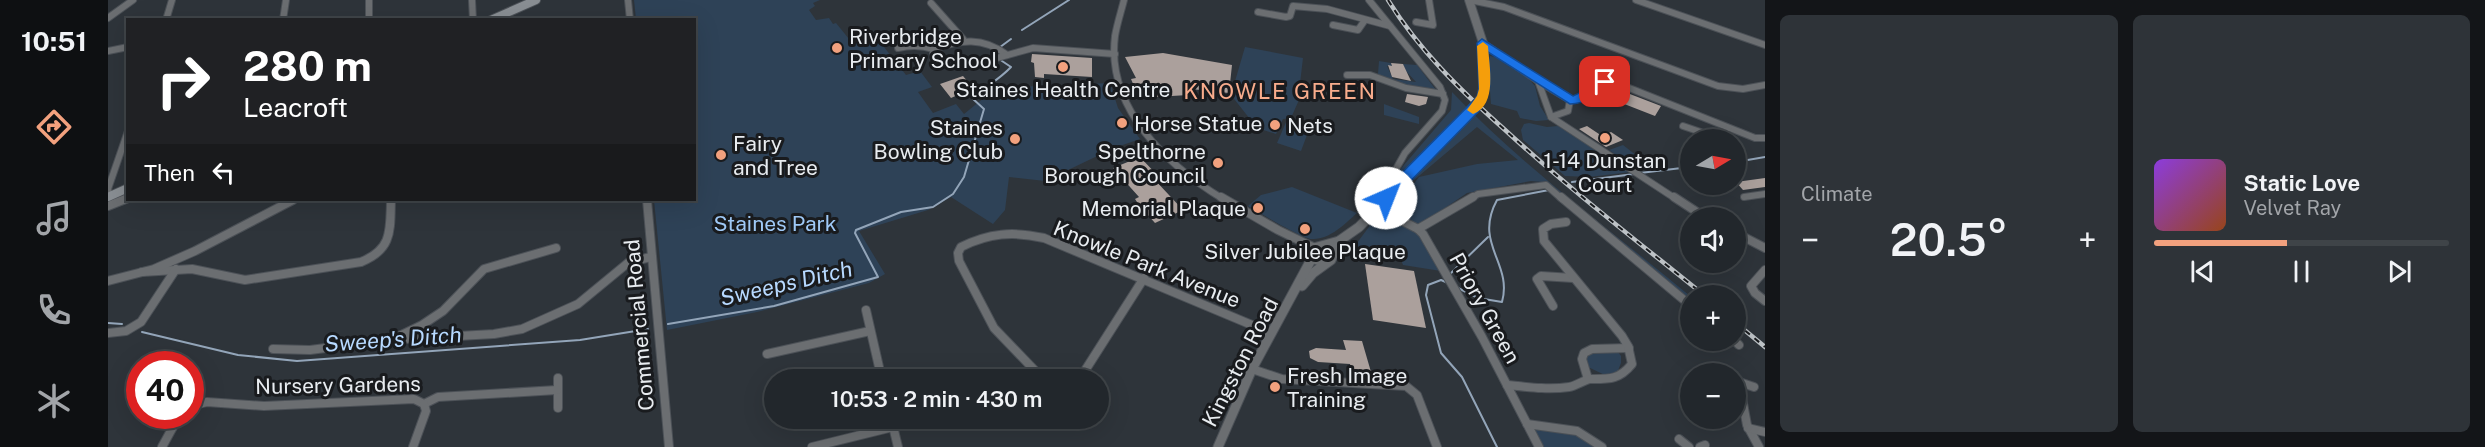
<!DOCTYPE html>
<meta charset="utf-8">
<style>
:root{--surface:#22272c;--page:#2e3338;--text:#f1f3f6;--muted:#a2a5a9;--line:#3f4448;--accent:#f2a17e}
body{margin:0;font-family:"Public Sans",sans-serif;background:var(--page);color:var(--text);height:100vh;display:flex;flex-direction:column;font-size:22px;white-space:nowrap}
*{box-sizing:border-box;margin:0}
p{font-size:20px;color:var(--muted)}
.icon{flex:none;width:33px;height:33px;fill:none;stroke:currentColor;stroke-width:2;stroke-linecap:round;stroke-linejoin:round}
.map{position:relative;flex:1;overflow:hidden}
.sheet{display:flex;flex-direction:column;gap:15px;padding:15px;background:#131518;width:720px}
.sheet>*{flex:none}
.banner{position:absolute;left:18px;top:18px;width:570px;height:183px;border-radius:0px;box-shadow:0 6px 24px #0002,0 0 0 2px var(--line);background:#202124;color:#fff;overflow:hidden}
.needle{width:39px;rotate:80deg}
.buttons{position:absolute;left:1572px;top:129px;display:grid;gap:12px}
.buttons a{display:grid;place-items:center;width:66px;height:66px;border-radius:50%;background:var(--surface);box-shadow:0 6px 24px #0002,0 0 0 2px var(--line);font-size:30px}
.speed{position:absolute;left:18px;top:351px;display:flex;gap:12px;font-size:30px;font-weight:700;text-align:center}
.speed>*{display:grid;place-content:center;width:78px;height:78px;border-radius:50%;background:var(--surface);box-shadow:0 6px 24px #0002,0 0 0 2px var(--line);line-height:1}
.speed .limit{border:9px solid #d22;background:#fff;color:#111}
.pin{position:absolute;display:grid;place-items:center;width:51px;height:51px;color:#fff;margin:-26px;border-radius:12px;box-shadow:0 3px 9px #0006}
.me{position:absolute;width:66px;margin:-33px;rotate:44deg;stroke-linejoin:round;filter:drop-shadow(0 0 4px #0008)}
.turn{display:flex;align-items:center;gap:21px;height:126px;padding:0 18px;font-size:27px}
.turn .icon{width:78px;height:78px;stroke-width:2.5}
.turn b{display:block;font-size:42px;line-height:51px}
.then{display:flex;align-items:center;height:57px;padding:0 18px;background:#0003;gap:12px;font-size:22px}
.big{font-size:45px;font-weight:600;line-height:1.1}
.sheet .card{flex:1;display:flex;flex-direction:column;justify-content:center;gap:9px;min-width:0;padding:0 21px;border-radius:9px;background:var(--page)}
.song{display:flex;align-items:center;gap:18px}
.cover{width:72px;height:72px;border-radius:9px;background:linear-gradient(135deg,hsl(270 70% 55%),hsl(20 70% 35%))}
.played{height:6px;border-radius:3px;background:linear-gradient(90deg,var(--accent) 45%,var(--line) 45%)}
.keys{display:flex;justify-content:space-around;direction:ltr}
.heat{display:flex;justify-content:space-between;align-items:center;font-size:33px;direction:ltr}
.sheet .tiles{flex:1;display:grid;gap:15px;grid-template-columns:repeat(2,1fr)}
.trip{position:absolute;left:656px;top:369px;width:345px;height:60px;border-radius:30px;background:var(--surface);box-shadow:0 6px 24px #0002,0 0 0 2px var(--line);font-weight:600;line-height:60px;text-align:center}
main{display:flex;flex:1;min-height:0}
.tab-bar{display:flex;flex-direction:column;width:108px;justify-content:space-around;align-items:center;background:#0e1012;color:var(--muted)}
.tab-bar .icon{width:42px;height:42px}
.tab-bar .selected{color:var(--accent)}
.tab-bar b{font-size:27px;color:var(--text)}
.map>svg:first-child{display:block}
.green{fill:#2e4257}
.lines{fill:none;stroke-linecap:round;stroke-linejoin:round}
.stream{stroke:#93a5b9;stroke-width:2}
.building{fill:#aba09c}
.minor-far1-casing{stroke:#4c5157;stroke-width:8}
.minor-casing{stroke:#4c5157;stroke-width:10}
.tertiary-far1-casing{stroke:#4c5157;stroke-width:10}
.tertiary-casing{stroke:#4c5157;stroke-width:11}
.secondary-casing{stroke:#4c5157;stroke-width:10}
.minor-far1{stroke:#6b6e71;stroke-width:6}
.minor{stroke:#6b6e71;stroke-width:8}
.tertiary-far1{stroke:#6b6e71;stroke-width:8}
.tertiary{stroke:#6b6e71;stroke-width:9}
.secondary{stroke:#898e93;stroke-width:8}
.rail-casing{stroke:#bdc2c6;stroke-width:4.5}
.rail{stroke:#191b1e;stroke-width:2;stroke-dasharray:6;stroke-linecap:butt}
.tertiary-bridge-casing{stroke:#4c5157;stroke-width:10;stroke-linecap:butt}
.tertiary-bridge{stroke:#6b6e71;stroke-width:8}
.route{fill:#1a73e8;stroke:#114b97;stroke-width:1.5}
.slow{fill:#f59e0b}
.poi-dot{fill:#f2a17e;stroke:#191b1e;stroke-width:2}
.labels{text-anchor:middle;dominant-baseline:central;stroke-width:6;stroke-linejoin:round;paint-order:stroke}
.poi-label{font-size:21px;fill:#e8ecf0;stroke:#191b1e;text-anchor:start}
.park-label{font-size:21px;fill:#9fc9f7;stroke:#191b1e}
.street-label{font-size:21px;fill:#e8ecf0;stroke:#191b1e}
.neighbourhood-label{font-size:22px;letter-spacing:1.5px;fill:#f8ac8c;stroke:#191b1e}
.water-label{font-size:22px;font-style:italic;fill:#b7d9ff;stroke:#191b1e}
</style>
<main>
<nav class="tab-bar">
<b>10:51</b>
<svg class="icon selected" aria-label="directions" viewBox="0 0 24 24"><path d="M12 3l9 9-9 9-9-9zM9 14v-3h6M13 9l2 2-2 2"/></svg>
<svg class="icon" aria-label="music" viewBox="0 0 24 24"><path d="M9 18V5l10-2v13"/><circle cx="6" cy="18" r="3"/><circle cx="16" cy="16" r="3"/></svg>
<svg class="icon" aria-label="phone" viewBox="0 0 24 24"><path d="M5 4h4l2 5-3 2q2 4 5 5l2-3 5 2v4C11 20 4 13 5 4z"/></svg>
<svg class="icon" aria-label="climate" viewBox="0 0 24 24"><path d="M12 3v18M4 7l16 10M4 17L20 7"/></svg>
</nav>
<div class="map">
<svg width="1657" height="447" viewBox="0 0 1657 447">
<rect width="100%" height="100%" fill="#2e343a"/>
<g class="green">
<path d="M526 0H712L705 3 707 6 701 10 708 20 721 18 725 24 728 23 741 39 749 37 754 42 763 39 760 34 765 33 798 75 812 71 824 87 810 92 825 113 848 104 856 114 877 97 883 88 1002 83 1010 108 1032 139 1006 148 937 181 901 177 897 210 885 224 843 197 820 210 751 231 777 274 761 283 649 312 559 330 546 200H586V20L528 19Z"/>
<path d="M1137 47 1195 58 1191 92 1194 93 1183 118 1175 119 1168 134 1149 128 1123 95Z"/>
<path d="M1382 56 1392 58 1420 78 1427 86 1432 106 1441 120 1428 121 1412 118 1409 111 1383 104 1380 65Z"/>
<path d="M1271 61 1283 63 1284 66H1279L1285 79 1308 82 1298 71 1295 64 1309 65 1328 90C1309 88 1287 85 1270 74Z"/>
<path d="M1344 92C1416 168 1503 230 1582 296V300L1435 182 1423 181 1359 193 1309 227 1276 207 1290 204 1311 177 1369 164 1410 160 1369 127 1299 186 1284 179 1343 110Z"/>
<path d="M1276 104 1311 117V124L1276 115Z"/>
<path d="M1179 120 1202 127 1193 151 1169 143Z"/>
<path d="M1421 123 1439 127 1450 126 1523 172 1481 177 1457 176 1415 140 1413 130 1416 124Z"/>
<path d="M1515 145 1533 159V163L1529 165 1521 164 1501 150Z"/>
<path d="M1184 187 1249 213C1237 224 1221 240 1204 239 1193 238 1152 213 1140 206L1153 195Z"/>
<path d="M1272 212 1305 230 1316 240 1333 271 1295 265 1293 260 1259 253 1246 247Z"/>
<path d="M1482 352H1510L1513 356V363L1509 373 1499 376 1480 367 1477 355Z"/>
<path d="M1419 424 1484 437 1492 447H1432Z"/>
</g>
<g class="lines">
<g class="stream">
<path d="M914 30 961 0"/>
<path d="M887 56 884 53 903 39"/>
<path d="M1628 162 1657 157"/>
<path d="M1532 173 1582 167"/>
<path d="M1464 182 1526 174"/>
<path d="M1341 275 1380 237"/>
<path d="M1340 283 1333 280 1320 285 1318 295 1333 353 1354 377 1389 447"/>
<path d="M1348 287 1370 298 1394 302C1405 263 1365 244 1389 200L1441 190"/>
<path d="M0 323 14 324"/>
<path d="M560 324 666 306 770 277 747 233 748 230 793 212 825 207 845 194 856 177 876 109 864 98C877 87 892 79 903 67L891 59"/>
<path d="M34 332 130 355 189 361 472 340 540 329"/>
</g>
</g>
<g class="building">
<path d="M1055 53 1124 65 1121 93 1083 89 1080 95 1031 98 1023 79 1028 78 1017 57Z"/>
<path d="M924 54 984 58V77L936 74V78L927 77 926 63 923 62Z"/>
<path d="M1283 63 1295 64 1303 81 1284 77 1280 65 1284 66Z"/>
<path d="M855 76 861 83 847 88 852 94 843 98 832 84Z"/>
<path d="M1501 86 1553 106 1547 116 1506 100 1508 97 1495 92Z"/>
<path d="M1299 94 1320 97 1318 104 1311 106 1297 102Z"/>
<path d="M1479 126 1494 136 1503 132 1515 140 1498 147 1471 129Z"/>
<path d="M1032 157 1051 177 1046 179 1075 210 1047 223 1031 205 1027 199 1031 197 1005 168Z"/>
<path d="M1657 178V187L1635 190 1628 182Z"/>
<path d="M1257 264 1306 271 1318 328 1265 320Z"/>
<path d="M1235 340 1254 341 1263 372 1244 371 1242 364 1210 362 1202 358 1201 351 1208 348 1238 350Z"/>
</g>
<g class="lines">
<defs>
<g id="minor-far1">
<path d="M261 0V20"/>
<path d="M364 0 365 20"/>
<path d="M520 0 522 20"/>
<path d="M1016 0C1013 12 1009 24 1007 36 998 109 1059 165 1115 199"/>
<path d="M1261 0 1332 87 1337 100 1334 111 1297 153 1275 192 1278 198"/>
<path d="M1362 0 1396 7 1610 86 1635 89 1657 85"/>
<path d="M1528 0 1657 45"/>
<path d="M823 3 855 39"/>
<path d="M1150 12 1178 17 1182 16 1185 6 1219 9 1282 26"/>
<path d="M0 18 25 0"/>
<path d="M58 20 64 0"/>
<path d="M175 20 178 0"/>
<path d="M1308 22 1325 25 1321 0"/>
<path d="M1225 25 1250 30 1257 20"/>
<path d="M1375 43 1430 81 1443 117 1568 199"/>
<path d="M790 48C803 45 813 45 825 49V58"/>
<path d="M825 49C853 40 874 36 899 55"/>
<path d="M0 51 20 47"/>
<path d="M878 61 925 48 1007 54"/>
<path d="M1239 75H1262L1298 88 1335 94"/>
<path d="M1430 81 1462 100 1460 111 1443 117"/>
<path d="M1462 100H1468L1501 80 1647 138H1657"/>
<path d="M1575 126 1613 139 1620 128"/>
<path d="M2 196 0 189 20 131"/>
<path d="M1636 197 1657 194"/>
<path d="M1362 199 1370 194 1438 185 1454 199"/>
</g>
<g id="minor">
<path d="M1113 197 1170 230 1205 247"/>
<path d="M1453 197 1582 305"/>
<path d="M1566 197 1598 218"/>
<path d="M539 200 561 447"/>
<path d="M0 206 20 198"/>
<path d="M1269 208 1310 229 1315 234 1374 337 1431 447"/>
<path d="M1310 229 1365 197"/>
<path d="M1628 233 1657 248"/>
<path d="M1657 270 1643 286 1647 293 1657 301"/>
<path d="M34 272 84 269 137 280 253 262C285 249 282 230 283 200"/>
<path d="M0 281 46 269 87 251 185 200"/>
<path d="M1445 306 1429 279 1433 276 1465 278"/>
<path d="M758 310 774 380"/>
<path d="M0 333 18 331 33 322 68 269"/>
<path d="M287 338 314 325 335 311 376 269 448 248"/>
<path d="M1626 340 1631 345"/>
<path d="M165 349 202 350 279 340 386 334 414 329 470 304 521 262 543 257"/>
<path d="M659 354 762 331"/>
<path d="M1144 369 1174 379 1298 386 1309 395 1329 447"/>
<path d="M450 378V408"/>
<path d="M1480 379 1474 359 1476 353 1484 349 1521 348"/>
<path d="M936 380 886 328 851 261 850 253 853 247C881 233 905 231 936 238L1163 333"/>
<path d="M971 380 1036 278"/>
<path d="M1628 381 1646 387"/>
<path d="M1631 382 1639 425 1651 447"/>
<path d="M1399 385C1419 387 1440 390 1461 387 1468 386 1476 380 1482 379 1501 379 1511 380 1524 364L1520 346 1514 336 1436 241 1435 229 1443 224 1458 222"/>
<path d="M82 406 99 402 156 406 306 399 316 404 330 397 449 390"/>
<path d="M783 418 790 447"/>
<path d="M1419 424 1469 431 1494 447"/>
<path d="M1640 428 1657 432"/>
<path d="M1571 439 1581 447"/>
<path d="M54 447 71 416"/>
<path d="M305 447 318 411 316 404"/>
<path d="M704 447 785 427"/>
<path d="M1592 447 1597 445"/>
</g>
<g id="tertiary-far1">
<path d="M1361 0 1375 43 1376 80"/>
<path d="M1278 199 1346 128"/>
</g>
<g id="tertiary">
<path d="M1217 263 1204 258 1202 249 1231 241 1251 227 1280 197"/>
<path d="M1194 286 1205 273 1223 260 1231 241"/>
<path d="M1110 447 1144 369 1204 258"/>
</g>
<g id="secondary">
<path d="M383 20 428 0"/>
<path d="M0 197 20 188"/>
</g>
</defs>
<use href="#minor-far1" class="minor-far1-casing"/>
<use href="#minor" class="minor-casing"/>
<use href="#tertiary-far1" class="tertiary-far1-casing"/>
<use href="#tertiary" class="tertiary-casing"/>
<use href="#secondary" class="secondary-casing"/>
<use href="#minor-far1" class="minor-far1"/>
<use href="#minor" class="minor"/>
<use href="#tertiary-far1" class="tertiary-far1"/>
<use href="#tertiary" class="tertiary"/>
<use href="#secondary" class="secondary"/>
<defs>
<g id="rail">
<path d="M1280 0C1311 50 1352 90 1396 129 1460 188 1529 241 1597 296"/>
<path d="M1628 323 1657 347"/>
</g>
</defs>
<use href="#rail" class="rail-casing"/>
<use href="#rail" class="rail"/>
<defs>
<path id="tertiary-bridge" d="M1346 128 1374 97 1376 80"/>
</defs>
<use href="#tertiary-bridge" class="tertiary-bridge-casing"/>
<use href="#tertiary-bridge" class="tertiary-bridge"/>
</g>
<path class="route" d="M1374 39 1465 96C1476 92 1486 82 1497 78L1503 82C1494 93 1477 104 1462 104L1380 52C1382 76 1386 90 1371 111L1283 201H1273L1272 198 1273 194 1369 97 1371 89 1369 43Z"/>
<path class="slow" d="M1375 42 1380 46C1381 66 1390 105 1365 114L1359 110 1369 96 1371 89 1369 46Z"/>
<g class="poi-dot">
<circle cx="729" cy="48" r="6"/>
<circle cx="955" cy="67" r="6"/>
<circle cx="1014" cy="123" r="6"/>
<circle cx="1167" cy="125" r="6"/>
<circle cx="1497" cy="138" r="6"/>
<circle cx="907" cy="139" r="6"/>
<circle cx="613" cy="155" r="6"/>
<circle cx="1110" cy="163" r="6"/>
<circle cx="1150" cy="208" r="6"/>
<circle cx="1197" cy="229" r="6"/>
<circle cx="1167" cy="387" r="6"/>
</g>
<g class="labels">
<g class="poi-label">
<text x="741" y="36">Riverbridge<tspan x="741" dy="24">Primary School</tspan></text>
<text x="955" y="89" text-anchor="middle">Staines Health Centre</text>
<text x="1026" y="123">Horse Statue</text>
<text x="1179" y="125">Nets</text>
<text x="895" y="127" text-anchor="end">Staines<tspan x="895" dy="24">Bowling Club</tspan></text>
<text x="625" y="143">Fairy<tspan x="625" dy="24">and Tree</tspan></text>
<text x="1098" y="151" text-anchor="end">Spelthorne<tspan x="1098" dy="24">Borough Council</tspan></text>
<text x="1497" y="160" text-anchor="middle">1-14 Dunstan<tspan x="1497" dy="24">Court</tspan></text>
<text x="1138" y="208" text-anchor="end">Memorial Plaque</text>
<text x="1197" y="251" text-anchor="middle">Silver Jubilee Plaque</text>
<text x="1179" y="375">Fresh Image<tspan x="1179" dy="24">Training</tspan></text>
</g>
<g class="park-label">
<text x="667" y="223">Staines Park</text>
</g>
<g class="street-label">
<text transform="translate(1039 264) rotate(22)">Knowle Park Avenue</text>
<text transform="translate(1377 308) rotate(61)">Priory Green</text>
<text transform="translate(531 325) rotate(-95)">Commercial Road</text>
<text transform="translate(1132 362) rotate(-63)">Kingston Road</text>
<text transform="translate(230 385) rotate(-1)">Nursery Gardens</text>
</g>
<g class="neighbourhood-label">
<text x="1172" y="91">KNOWLE GREEN</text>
</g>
<g class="water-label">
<text transform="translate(678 283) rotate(-13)">Sweeps Ditch</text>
<text transform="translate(285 339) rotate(-4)">Sweep's Ditch</text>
</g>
</g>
</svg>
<div class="buttons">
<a><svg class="needle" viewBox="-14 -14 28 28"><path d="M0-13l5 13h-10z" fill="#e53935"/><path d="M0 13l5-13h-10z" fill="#a2a5a9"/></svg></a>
<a><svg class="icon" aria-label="sound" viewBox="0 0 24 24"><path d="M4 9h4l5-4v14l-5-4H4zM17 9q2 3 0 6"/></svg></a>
<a>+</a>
<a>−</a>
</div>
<div class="speed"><div class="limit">40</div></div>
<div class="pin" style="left:1497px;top:82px;background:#d93025"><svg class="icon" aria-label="arrive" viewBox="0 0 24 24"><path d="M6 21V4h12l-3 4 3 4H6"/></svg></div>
<svg class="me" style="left:1278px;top:198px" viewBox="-20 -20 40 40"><circle r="19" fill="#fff"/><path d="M0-13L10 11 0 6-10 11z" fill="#1a73e8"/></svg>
<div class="trip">10:53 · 2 min · 430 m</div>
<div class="banner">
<div class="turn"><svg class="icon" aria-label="right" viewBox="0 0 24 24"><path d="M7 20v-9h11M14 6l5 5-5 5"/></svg><div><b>280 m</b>Leacroft</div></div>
<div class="then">Then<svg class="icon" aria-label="left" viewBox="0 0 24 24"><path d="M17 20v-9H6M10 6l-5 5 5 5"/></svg></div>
</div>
</div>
<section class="sheet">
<div class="tiles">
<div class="card"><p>Climate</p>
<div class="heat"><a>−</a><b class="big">20.5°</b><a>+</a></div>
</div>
<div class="card">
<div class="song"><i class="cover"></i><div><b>Static Love</b><p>Velvet Ray</p></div></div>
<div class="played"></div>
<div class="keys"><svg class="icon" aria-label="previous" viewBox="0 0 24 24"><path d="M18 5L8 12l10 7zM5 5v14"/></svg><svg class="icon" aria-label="pause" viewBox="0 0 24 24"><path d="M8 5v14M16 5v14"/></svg><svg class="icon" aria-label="next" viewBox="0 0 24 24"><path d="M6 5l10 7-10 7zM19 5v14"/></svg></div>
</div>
</div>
</section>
</main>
